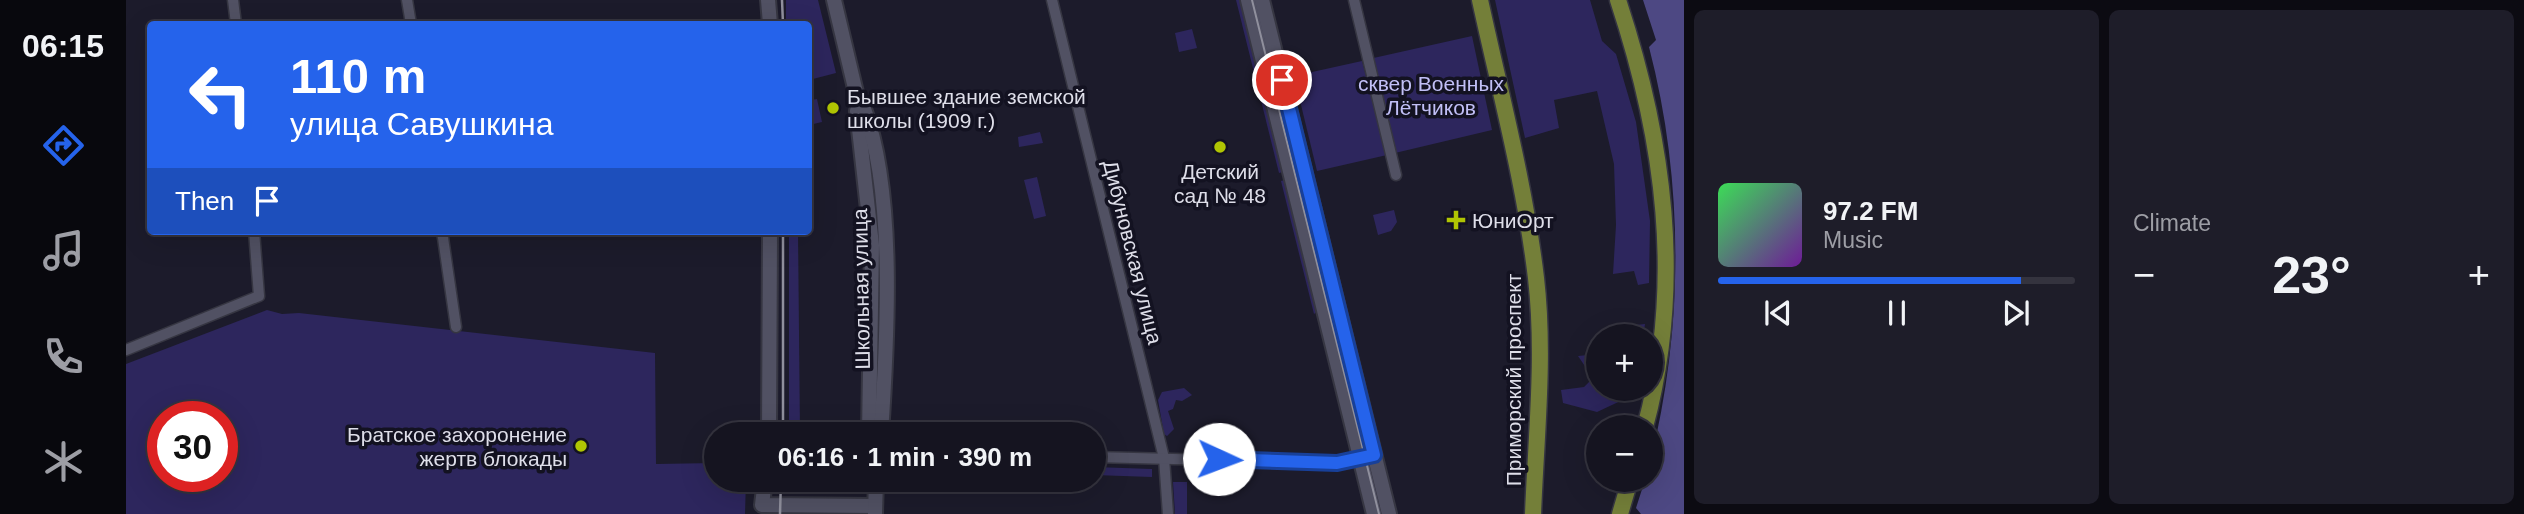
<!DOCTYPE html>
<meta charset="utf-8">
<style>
:root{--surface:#151420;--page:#1e1d29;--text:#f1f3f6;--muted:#9d9ea5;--line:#34333e;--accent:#2563eb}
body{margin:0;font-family:Arial,sans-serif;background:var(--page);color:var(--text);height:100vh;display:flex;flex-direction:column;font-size:26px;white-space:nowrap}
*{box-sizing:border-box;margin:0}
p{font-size:23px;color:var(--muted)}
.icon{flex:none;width:38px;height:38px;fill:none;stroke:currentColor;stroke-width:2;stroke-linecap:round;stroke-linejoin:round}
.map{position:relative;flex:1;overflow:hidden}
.sheet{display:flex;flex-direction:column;gap:10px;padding:10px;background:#0c0b12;width:840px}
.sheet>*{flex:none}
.hud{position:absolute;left:21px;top:21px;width:665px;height:214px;border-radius:7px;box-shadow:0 7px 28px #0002,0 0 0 2px var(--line);background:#2563eb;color:#fff;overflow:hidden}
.controls{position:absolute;left:1460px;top:324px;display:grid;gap:14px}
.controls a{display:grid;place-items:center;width:77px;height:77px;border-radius:50%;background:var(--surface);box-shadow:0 7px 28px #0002,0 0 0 2px var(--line);font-size:35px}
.speed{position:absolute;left:21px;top:401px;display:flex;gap:14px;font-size:35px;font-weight:700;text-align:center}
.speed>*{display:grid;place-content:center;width:91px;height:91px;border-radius:50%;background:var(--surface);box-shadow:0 7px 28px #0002,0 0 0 2px var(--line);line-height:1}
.speed .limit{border:10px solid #d22;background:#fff;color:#111}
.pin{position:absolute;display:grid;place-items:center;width:60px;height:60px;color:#fff;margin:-30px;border:4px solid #fff;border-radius:50%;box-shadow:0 2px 7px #0007}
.me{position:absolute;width:77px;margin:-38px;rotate:92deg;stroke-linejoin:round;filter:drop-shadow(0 0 5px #0008)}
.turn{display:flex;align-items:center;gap:24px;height:147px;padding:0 28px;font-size:32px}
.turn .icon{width:91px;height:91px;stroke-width:2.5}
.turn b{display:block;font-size:49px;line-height:60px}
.then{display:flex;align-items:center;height:66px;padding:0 28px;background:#0003;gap:14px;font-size:26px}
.big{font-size:52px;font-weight:700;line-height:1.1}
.sheet .tile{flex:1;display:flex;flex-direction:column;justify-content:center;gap:10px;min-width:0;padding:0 24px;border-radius:10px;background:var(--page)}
.song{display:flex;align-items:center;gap:21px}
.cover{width:84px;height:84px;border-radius:10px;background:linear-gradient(135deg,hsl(130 70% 55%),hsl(280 70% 35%))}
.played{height:7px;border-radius:4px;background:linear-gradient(90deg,var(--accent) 85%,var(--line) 85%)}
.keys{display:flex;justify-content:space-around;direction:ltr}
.heat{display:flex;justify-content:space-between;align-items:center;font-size:38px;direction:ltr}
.sheet .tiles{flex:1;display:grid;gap:10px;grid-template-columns:repeat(2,1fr)}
.trip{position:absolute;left:578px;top:422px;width:402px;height:70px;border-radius:35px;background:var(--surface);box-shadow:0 7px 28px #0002,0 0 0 2px var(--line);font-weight:700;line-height:70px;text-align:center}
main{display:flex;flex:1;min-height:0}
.dock{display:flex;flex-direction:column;width:126px;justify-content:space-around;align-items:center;background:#08080d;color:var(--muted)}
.dock .icon{width:49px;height:49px}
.dock .selected{color:var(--accent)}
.dock b{font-size:32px;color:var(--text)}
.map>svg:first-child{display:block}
.green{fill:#2d265d;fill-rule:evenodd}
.water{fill:#4d4883}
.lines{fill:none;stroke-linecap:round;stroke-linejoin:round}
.street-casing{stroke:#363642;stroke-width:13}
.secondary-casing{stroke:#363642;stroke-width:18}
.primary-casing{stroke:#363642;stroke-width:19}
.street{stroke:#515163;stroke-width:10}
.secondary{stroke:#515163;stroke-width:14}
.primary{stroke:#747f39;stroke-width:16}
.tram{stroke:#90909d;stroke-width:2}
.rail{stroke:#90909d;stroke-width:2.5}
.route-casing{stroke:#184099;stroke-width:18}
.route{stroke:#2563eb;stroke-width:12}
.poi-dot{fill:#b0c503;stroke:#131221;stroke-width:2.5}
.labels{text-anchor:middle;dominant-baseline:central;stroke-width:7;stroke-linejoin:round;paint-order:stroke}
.park-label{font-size:21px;fill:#c1bff6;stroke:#131221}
.poi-label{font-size:21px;fill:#dedee9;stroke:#131221;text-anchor:start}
.street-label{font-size:21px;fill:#dedee9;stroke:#131221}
</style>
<main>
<nav class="dock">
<b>06:15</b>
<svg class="icon selected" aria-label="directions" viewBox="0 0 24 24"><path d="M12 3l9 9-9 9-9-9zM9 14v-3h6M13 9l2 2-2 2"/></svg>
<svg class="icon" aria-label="music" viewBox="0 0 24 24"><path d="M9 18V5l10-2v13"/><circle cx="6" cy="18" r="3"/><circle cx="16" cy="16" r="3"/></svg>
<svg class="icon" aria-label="phone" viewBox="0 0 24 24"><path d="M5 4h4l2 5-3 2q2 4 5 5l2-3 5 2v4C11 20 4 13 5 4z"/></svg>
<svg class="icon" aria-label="climate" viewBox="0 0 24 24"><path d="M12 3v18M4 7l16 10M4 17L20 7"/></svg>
</nav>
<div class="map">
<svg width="1558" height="514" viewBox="0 0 1558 514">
<rect width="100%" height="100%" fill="#1c1b2b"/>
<g class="green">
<path d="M660 0H692L710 73 683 80 682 24H660Z"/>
<path d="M1110 0H1118L1160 171 1153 173Z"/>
<path d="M1369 0H1464L1476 41 1490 54 1510 122 1524 221 1523 283 1512 285 1508 271 1487 274 1490 225 1488 164 1471 91 1428 100 1433 128 1399 138Z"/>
<path d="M1066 29 1071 48 1053 52 1049 33Z"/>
<path d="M1346 36 1366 130 1269 153 1243 59Z"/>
<path d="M1236 61 1261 155 1191 171 1168 76Z"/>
<path d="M683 92 685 100 691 99 696 122 683 125Z"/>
<path d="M914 132 917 143 893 147 892 137Z"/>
<path d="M911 177 920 216 908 219 898 180Z"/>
<path d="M1162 179 1185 275 1182 277 1191 311 1188 314 1155 181Z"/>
<path d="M1268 210 1271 222 1265 231 1252 235 1247 215Z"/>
<path d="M663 231H672L674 434H663Z"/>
<path d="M141 310 156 314 173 313 529 353 530 464 590 463V480H620L619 514H0V364ZM37 416H96V476H37Z"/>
<path d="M1519 324 1517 336H1488L1492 327Z"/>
<path d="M1472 354V388L1506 389 1503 397 1471 412 1437 403 1435 390 1458 387 1467 378 1452 356Z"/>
<path d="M1058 388 1066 395 1056 401 1050 400 1047 409 1042 411 1048 429 1041 436 1038 434 1032 400 1036 392Z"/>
<path d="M968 467 1026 469V477L968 475Z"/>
<path d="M1047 482H1061V514H1049Z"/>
</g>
<path class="water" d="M1517 0H1558V514H1515L1510 508 1519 480H1524V463C1558 328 1558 181 1523 47L1530 40Z"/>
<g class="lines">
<defs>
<g id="street">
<path d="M107 0 110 24"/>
<path d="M281 0 285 24"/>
<path d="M926 0 1038 458 1042 514"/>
<path d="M1228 0 1270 175"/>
<path d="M316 231 330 327"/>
<path d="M0 350 133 296 128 231"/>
<path d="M968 457 1211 463 1240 457"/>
</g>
<g id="secondary">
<path d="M642 0 644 24"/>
<path d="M708 0 733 105 731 111 746 245 743 434"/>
<path d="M1122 0 1248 514"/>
<path d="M1136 0 1263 514"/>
<path d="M738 109C770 193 761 343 755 434"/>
<path d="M643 434 644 231"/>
<path d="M639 480 636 505 749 506"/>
<path d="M749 513 750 480"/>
</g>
<g id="primary">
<path d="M1354 0C1374 92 1399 185 1410 278 1419 355 1410 437 1407 514"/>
<path d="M1492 0C1538 139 1558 283 1519 427"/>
<path d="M1494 514 1504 480"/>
</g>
</defs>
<use href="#street" class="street-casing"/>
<use href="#secondary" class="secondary-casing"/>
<use href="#primary" class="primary-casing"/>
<use href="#street" class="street"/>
<use href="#secondary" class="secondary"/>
<use href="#primary" class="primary"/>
<path class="tram" d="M1126 0 1253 514"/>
<g class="rail">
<path d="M656 0 657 24"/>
<path d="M657 434V231"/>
<path d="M654 514 655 480"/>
</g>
</g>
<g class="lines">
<defs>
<path id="route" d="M1093 459 1211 463 1248 455 1156 80"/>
</defs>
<use href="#route" class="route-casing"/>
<use href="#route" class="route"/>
</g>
<g class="poi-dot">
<circle cx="707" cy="108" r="7"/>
<circle cx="1094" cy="147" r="7"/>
<path d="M1326.5 209.5h7v7h7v7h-7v7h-7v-7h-7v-7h7z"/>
<circle cx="455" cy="446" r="7"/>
</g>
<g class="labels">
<g class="park-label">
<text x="1305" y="83">сквер Военных<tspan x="1305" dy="24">Лётчиков</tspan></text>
</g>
<g class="poi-label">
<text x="721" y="96">Бывшее здание земской<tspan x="721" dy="24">школы (1909 г.)</tspan></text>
<text x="1094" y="171" text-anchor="middle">Детский<tspan x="1094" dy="24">сад № 48</tspan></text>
<text x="1346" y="220">ЮниОрт</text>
<text x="441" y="434" text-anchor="end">Братское захоронение<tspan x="441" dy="24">жертв блокады</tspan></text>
</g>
<g class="street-label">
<text transform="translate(1007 252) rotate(76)">Дибуновская улица</text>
<text transform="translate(735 289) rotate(-91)">Школьная улица</text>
<text transform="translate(1387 380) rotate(-90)">Приморский проспект</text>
</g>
</g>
</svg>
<div class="controls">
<a>+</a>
<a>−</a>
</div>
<div class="speed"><div class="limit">30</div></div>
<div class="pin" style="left:1156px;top:80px;background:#d93025"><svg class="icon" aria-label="arrive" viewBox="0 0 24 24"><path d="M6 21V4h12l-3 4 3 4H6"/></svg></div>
<svg class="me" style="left:1093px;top:459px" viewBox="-20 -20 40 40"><circle r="19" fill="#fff"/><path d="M0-13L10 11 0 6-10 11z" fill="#2563eb"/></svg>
<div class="trip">06:16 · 1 min · 390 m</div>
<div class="hud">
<div class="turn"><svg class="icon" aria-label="left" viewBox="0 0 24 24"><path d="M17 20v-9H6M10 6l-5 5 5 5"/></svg><div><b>110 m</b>улица Савушкина</div></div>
<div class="then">Then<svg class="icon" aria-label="arrive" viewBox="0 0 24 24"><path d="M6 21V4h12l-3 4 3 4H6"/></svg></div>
</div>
</div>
<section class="sheet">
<div class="tiles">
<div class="tile">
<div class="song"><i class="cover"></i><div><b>97.2 FM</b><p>Music</p></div></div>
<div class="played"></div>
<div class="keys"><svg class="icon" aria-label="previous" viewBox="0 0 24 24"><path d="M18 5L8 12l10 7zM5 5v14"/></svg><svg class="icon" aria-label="pause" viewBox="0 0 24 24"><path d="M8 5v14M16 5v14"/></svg><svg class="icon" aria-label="next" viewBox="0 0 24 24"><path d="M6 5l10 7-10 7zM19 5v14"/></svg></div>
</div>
<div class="tile"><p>Climate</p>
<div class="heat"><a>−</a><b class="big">23°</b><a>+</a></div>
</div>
</div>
</section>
</main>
